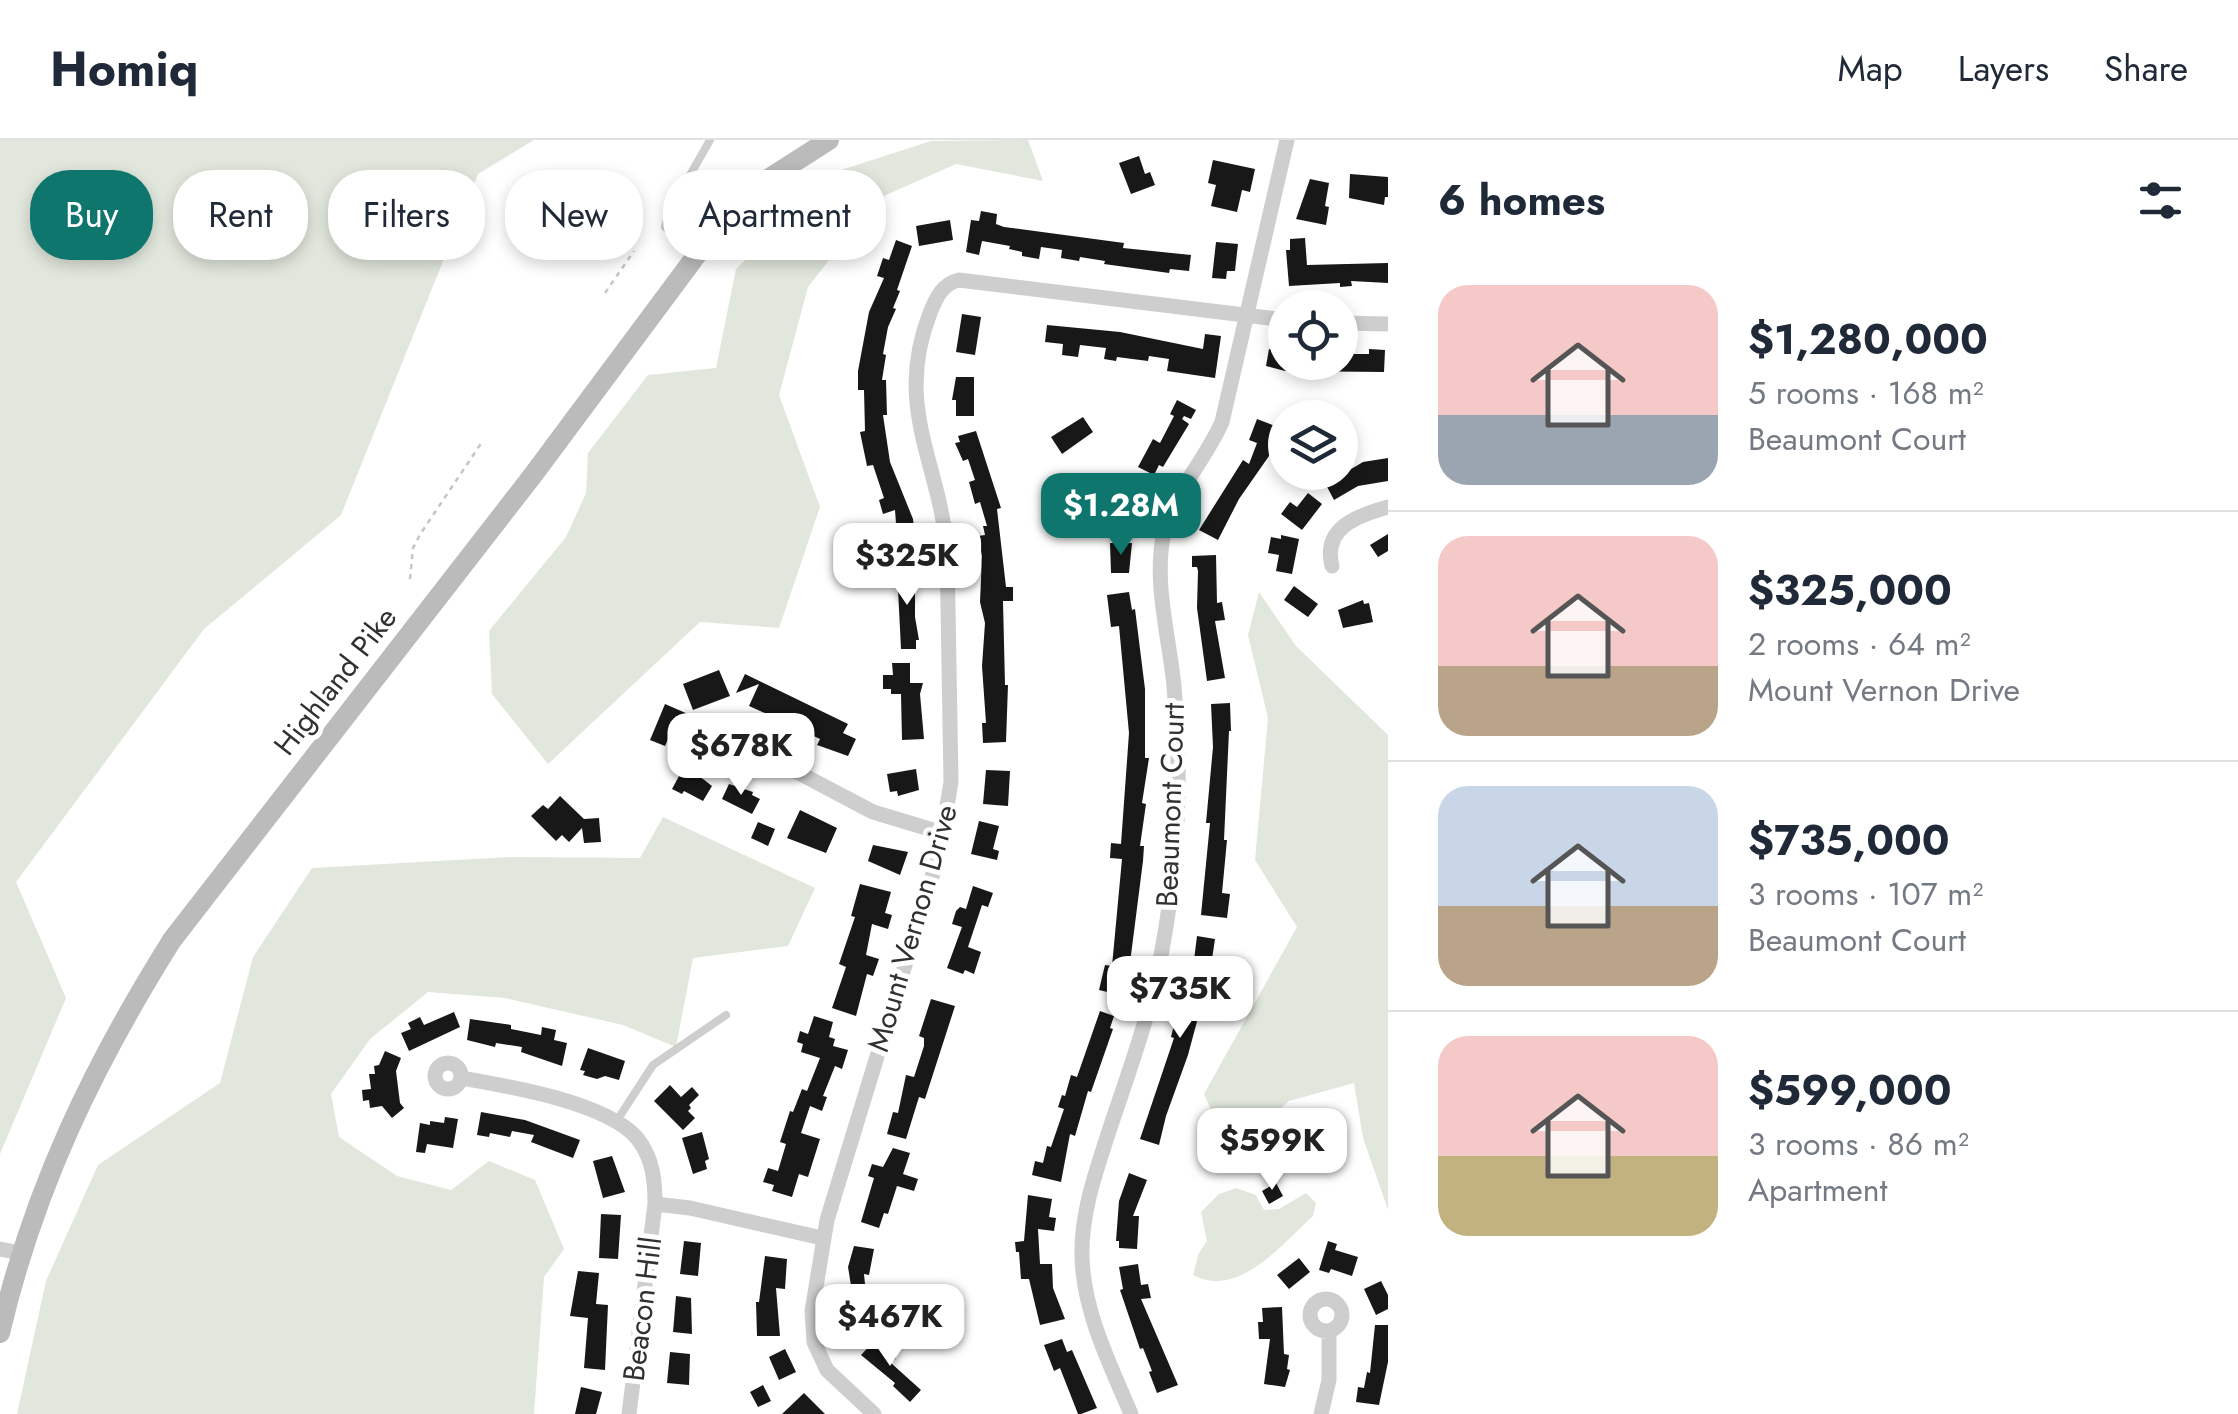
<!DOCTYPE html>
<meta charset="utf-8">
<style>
:root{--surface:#fff;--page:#f6f6f7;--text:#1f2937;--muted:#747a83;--line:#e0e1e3;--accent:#0f766e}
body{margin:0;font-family:Jost,sans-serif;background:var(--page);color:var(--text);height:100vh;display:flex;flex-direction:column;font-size:38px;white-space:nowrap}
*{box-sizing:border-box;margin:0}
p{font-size:32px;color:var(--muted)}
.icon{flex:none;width:55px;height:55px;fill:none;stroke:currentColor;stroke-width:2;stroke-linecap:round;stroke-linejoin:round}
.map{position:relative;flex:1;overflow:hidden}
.sheet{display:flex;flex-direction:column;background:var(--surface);width:850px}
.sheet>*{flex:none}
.banner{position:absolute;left:30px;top:30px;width:950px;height:90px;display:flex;gap:20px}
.buttons{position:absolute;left:1268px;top:150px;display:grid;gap:20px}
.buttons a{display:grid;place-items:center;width:90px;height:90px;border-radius:50%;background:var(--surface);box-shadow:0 5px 15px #0003;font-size:50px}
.price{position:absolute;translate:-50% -85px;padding:0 22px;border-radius:20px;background:#fff;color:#222;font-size:32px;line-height:65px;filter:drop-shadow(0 2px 5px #0008)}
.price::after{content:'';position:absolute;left:50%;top:60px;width:30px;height:22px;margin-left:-15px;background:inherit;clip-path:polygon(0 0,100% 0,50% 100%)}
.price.current{background:var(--accent);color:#fff}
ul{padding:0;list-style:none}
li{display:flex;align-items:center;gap:30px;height:250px;padding:0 50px}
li+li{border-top:2px solid var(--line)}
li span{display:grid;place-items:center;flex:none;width:280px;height:200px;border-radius:30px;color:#555}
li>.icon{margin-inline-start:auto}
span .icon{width:120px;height:120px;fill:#fffc;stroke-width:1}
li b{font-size:42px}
h2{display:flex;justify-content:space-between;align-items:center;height:120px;padding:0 50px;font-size:42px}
.pill{padding:0 35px;border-radius:40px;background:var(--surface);box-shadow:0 5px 15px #0003;font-size:35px;line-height:90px}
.pill.current{background:var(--accent);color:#fff}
header{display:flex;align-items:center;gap:60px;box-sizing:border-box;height:140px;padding:0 50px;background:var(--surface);border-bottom:2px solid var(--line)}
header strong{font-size:48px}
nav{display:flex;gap:55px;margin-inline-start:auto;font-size:35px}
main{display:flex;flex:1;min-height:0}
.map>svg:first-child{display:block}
.green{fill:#e1e7dc}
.building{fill:#181818}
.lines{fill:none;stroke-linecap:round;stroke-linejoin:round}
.path{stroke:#c5c5c5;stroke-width:2.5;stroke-dasharray:5 5;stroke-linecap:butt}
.lane{stroke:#cecece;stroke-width:8}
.street{stroke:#cecece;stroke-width:15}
.secondary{stroke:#bbb;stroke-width:20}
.labels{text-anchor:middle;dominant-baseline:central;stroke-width:10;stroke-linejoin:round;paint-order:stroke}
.street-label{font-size:30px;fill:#313131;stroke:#fff}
</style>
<header>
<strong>Homiq</strong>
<nav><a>Map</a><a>Layers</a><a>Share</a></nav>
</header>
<main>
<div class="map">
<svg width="1388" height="1274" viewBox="0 0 1388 1274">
<rect width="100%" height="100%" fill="#fff"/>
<path class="green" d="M0,0H534L478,34L341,375L204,489L16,742L66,858L0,1014Z
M1028,0L1043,41L956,24L877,59L808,147L779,255L820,367L779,488L700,482L548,624L492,554L489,491L566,397L586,353L588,313L648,235L716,228L736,129L838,31L931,1Z
M1259,452L1296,506L1388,595V1070L1363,998L1354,943L1289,961L1230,1012L1204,954L1297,787L1255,720L1268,578L1248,495Z
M663,677L815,748L788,806L693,818L676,907L623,885L505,858L428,852L370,899L331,954L339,997L397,1036L451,1050L489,1021L535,1040L564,1109L544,1137L534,1274H17L46,1141L98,1025L220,943L253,817L312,728L512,717L640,718Z
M1236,1048L1256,1055L1264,1070L1279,1069L1306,1053L1316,1063L1313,1076C1281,1105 1238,1159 1193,1135L1199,1113L1207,1101L1201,1072L1219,1054Z"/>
<path class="building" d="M1139,16L1145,34L1150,32L1155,45L1131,54L1119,23Z
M1213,20L1255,29L1250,52L1242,50L1237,72L1211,66L1216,45L1208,43Z
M1350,34L1388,37V57H1385L1384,65L1349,58Z
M1310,39L1329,43L1325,66L1329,67L1326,85L1296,79Z
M981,71L997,74L996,84L1004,87L1124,103L1123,108L1191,115L1189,131L1170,129L1169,133L1104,124L1105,121L1080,117L1079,121L1061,118L1062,110L1041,107L1039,119L1022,116V112L1009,109L1010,106L982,101L979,115L966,112L971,80L979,81Z
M950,80L953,100L919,106L916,86Z
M1305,98L1307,125L1388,123V143L1351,141L1352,146L1340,147V143L1289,146L1286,110H1290V99Z
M896,100L912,106L897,150L900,151L893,168L896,169L888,187L883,214L886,215L882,240H886L887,275H883L890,322L913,379L916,408L898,409L895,370L883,374L879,360L884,358L873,325L867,326L860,292L865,291L864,250H858V231L869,172L884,138L877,136L883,118L889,120Z
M1216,102L1238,104L1235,131H1227L1226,139L1212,138Z
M962,174L981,177L975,215L956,212Z
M1047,185L1120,192L1203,209L1205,194L1221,196L1215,238L1167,231L1169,219L1149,216L1148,221L1117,217L1116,221L1104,219L1106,208L1080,205L1078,217L1062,215L1063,204L1045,202Z
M1269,209L1285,211V222H1340V214H1369V209L1385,210L1384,232L1285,231L1266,226Z
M956,237H974V276H956V260H952Z
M1177,260L1196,270L1191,279L1184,276L1182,279L1189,284L1163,327L1159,325L1154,335L1138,327L1153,299L1160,303L1174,276L1170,274Z
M1083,277L1093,292L1062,314L1051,297Z
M1257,279L1280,288L1269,316L1239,359L1218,400L1199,390L1243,320L1249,324L1257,303L1249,300Z
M976,291L1001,368L997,369L1006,447H1013V461H1003L1005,545H1008L1006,602L983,603L982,583H986L982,526L985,483L980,462L982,416L978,396L985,395L983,386H987L980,362L975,364L969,342L975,340L968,319L963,321L955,303L960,302L958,296Z
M1388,318V341L1358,346L1334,360L1325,343L1336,337L1333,332H1346L1363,322Z
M1118,352L1139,358L1129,391L1108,384Z
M1308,353L1322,364L1302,390L1281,374L1290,362L1297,367Z
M1388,394V411L1378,417L1370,405Z
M1281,395L1299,399L1292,434L1276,431L1279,415L1268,413L1271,397L1281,399Z
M1110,403H1132L1129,433H1111Z
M1216,415L1217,463L1222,462L1225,480L1215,481L1225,538L1207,541L1197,468L1198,431L1197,427H1192V416Z
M897,429H915V477L919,500H916V509H901Z
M1294,446L1318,464L1308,477L1284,460Z
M1129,452L1132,470L1135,469L1145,549V618H1149L1142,663L1146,664L1140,706H1144L1143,721L1131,815L1120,855L1099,850L1105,825L1112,826L1122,719L1110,718L1111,703L1121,704L1129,593L1119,486L1111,487L1107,455Z
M1363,460L1364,464L1369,463L1373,482L1343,488L1338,470Z
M892,523H910V543H923L920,554L924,599L902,600L901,554H891V549H883V535H893Z
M719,530L730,556L693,570L683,544Z
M745,534L848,584L843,593L856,599L848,616L817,605L820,599L792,586L787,598L772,591L778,579L749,566L759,544L736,553Z
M1230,563L1231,591H1229L1224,700H1227L1222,753L1230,754L1227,778L1201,775L1210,683H1206L1213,607L1211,564Z
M665,564L688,574L681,590L673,587L665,606L650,600Z
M685,625L712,646L703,661L684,651L682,654L672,649Z
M916,629L919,650L898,656L897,651L890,652L887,634Z
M986,630L1010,631L1008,666L983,664Z
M729,644L753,652L752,655L760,659L752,674L722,659Z
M560,656L584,679L599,678L601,702L584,703L582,688L569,702L562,695L556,701L531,676L543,665L548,669Z
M800,670L837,688L826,713L787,698Z
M979,681L999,686L993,709L999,711L997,720L971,714Z
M758,682L775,689L768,706L751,698Z
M873,705L908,712L900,735L868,721Z
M860,744L891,752L885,773L892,775L888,789L872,784L866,815L879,819L873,836L867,834L856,876L832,868L846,827L839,824L855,777L851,776Z
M973,746L993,753L988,767L982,765L968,807L981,812L974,834L965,830L963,834L947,828L962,787L952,784L956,771L960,767L966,769Z
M1197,796L1215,799L1210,833L1188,915L1166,976L1159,1005L1140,999L1174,898L1171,897L1175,881L1179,882L1193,828Z
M931,859L955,866L925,959L919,957L906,999L887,994L893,972L898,973L906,935L914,937L924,906V898L919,896Z
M1100,871L1114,876L1110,888L1113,889L1091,952L1088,951L1075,996L1070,994L1061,1042L1032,1035L1035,1021L1043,1023L1047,1006L1051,1007L1064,969L1058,967L1062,955L1065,956L1071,935L1077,937Z
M454,872L460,887L409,911L401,893L411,889L408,883L420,877L424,885Z
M814,876L833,882L829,897L835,899L833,906L848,910L842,929L835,926L823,956L827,957L822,971L810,966L801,993L820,999L808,1037L799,1034L792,1057L772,1051L774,1045L763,1042L768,1028L778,1031L786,1004L780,1002L790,971L793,972L802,949L807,951L820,918L801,912L803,904L797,902L800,891L808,894Z
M470,879L511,885V889L541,895L542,887L556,890L554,900L567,903L562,926L521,912L522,907L496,903L495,907L467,900Z
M588,908L625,921L619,940L605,936L597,939L583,935L585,931L580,930Z
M385,911L401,918L396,931L400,963L404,968L392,978L382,966L370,968L369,960L363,961L362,950L371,949L369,934H375L374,926L379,925Z
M670,945L681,957L692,947L699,955L689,965L691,968L688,971L695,978L683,990L654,961Z
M1310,971L1326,1010L1305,1020L1287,986L1291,984L1289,980Z
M481,972L525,980L580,1000L573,1018L531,1002L534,995L512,991L510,997L490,993L489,997L477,995Z
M445,977L458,979L453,1008L427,1004L425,1013L416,1012L420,983L430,985V981L444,983Z
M702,992L709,1019L705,1021L707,1029L693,1034L682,998Z
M893,1008L910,1013L903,1034L918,1039L914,1051L897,1046L888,1074L884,1073L879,1088L861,1082L874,1038L868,1036L872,1024L883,1027Z
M612,1016L625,1052L603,1058L593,1021Z
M1129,1033L1147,1040L1133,1076H1139L1137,1109L1119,1108V1101H1116L1119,1061Z
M1276,1043L1283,1056L1269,1064L1262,1051Z
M1028,1055L1052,1059L1049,1077L1056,1078L1054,1091L1038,1089L1040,1124H1052L1053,1148L1065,1179L1040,1185L1029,1139H1021L1019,1112H1016L1015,1102L1024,1101Z
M601,1074L621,1075L618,1119L599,1118Z
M684,1101L701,1103L698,1136L680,1134Z
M1328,1101L1337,1104L1335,1110L1358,1117L1352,1136L1331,1129L1329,1133L1319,1130Z
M854,1106L874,1109L869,1135L864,1134L869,1186L850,1187L848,1158H853L848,1127Z
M765,1116L787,1119L785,1149L776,1148L780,1196H757L756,1162H759Z
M1299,1118L1310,1132L1289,1149L1277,1135Z
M1138,1124L1141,1145L1148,1144L1151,1158L1141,1159L1178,1245L1157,1253L1149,1232L1152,1231L1143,1208L1140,1209L1120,1150L1123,1149L1119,1127Z
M578,1131L599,1133L596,1164L608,1165L605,1230L584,1228L588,1178L570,1176Z
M1381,1141L1388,1155V1169L1376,1175L1364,1149Z
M676,1156L691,1158L692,1194L673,1192Z
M1282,1167L1284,1214L1289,1215L1287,1229L1290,1230L1285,1247L1264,1244L1270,1199H1259L1258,1182H1263L1262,1168Z
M1375,1185H1388V1222L1379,1265L1356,1262L1358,1247L1364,1248L1367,1232L1370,1233Z
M876,1199L896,1218L891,1223L921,1250L910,1262L893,1246L895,1243L861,1215Z
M1062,1199L1067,1212L1072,1210L1097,1268L1081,1274H1078L1060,1228L1054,1231L1044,1205Z
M785,1209L796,1232L779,1240L769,1217Z
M670,1212L690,1214L689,1245L667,1243Z
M763,1245L771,1261L758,1267L750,1252Z
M581,1247L602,1252L596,1274H575Z
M804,1253L825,1274H782Z"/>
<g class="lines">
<path class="path" d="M605,153L634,111
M410,439L413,408L421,393L482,302"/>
<path class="lane" d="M699,111L665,87L669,72L710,0
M616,982L653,925L726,875"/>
<path class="street" d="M1340,183L1388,184
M1332,426C1322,387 1358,376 1388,367
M713 599a16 16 0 1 1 32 0a16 16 0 1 1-32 0Z
M744,604L873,672L943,693
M435 936a13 13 0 1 1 26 0a13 13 0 1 1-26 0Z
M461,938C507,946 606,962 637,998C653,1018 655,1040 655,1064L629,1274
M655,1064L690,1068L822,1098
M0,1109L21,1113
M1310 1175a16 16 0 1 1 32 0a16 16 0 1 1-32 0Z
M874,1274L827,1230L814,1202L812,1171L827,1080L939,714L951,642L947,408C938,319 894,266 930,173C936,158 942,144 959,140L1285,180
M1131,1274C1110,1224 1083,1171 1082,1116C1081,1072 1096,1032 1109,991C1129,931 1151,872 1162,810C1178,724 1182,632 1174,546C1169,495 1152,438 1165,388C1174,353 1207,317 1222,282L1287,0
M1321,1274L1329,1240V1191"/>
<path class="secondary" d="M0,1193C34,1048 93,926 172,800L533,335L716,89L768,39L829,0"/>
</g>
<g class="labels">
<g class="street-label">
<text transform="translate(335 541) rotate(-52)">Highland Pike</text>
<text transform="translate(1170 665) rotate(-88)">Beaumont Court</text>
<text transform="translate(912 788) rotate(-74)">Mount Vernon Drive</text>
<text transform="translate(642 1169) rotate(-83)">Beacon Hill</text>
</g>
</g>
</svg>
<div class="buttons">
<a><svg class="icon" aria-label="locate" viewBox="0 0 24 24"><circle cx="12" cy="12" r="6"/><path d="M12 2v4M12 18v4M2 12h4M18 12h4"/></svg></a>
<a><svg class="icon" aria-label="layers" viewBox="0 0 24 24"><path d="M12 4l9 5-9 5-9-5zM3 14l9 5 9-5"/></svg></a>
</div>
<b class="price current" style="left:1121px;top:418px">$1.28M</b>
<b class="price" style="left:907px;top:468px">$325K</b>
<b class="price" style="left:741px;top:658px">$678K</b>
<b class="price" style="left:1180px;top:901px">$735K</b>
<b class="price" style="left:1272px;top:1053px">$599K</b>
<b class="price" style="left:890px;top:1229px">$467K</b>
<div class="banner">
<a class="pill current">Buy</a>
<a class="pill">Rent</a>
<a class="pill">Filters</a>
<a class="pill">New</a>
<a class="pill">Apartment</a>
</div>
</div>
<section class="sheet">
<h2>6 homes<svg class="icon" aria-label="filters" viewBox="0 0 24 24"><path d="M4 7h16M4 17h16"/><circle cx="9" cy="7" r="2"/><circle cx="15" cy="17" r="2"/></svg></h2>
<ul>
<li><span style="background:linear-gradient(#f6c9c9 65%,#9aa5b1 0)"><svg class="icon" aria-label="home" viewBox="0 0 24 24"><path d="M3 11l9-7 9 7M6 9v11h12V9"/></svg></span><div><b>$1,280,000</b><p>5 rooms · 168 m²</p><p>Beaumont Court</p></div></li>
<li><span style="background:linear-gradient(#f6c9c9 65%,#b9a48a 0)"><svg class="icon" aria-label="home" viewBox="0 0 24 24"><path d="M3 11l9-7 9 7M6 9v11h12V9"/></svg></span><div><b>$325,000</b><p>2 rooms · 64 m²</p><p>Mount Vernon Drive</p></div></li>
<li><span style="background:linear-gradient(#c9d6e8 60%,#b9a48a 0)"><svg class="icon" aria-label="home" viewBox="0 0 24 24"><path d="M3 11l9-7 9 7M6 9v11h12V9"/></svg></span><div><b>$735,000</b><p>3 rooms · 107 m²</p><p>Beaumont Court</p></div></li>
<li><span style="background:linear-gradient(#f6c9c9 60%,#c2b280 0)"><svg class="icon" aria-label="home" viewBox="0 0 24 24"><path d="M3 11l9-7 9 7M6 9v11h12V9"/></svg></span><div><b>$599,000</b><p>3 rooms · 86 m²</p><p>Apartment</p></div></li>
</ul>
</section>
</main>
